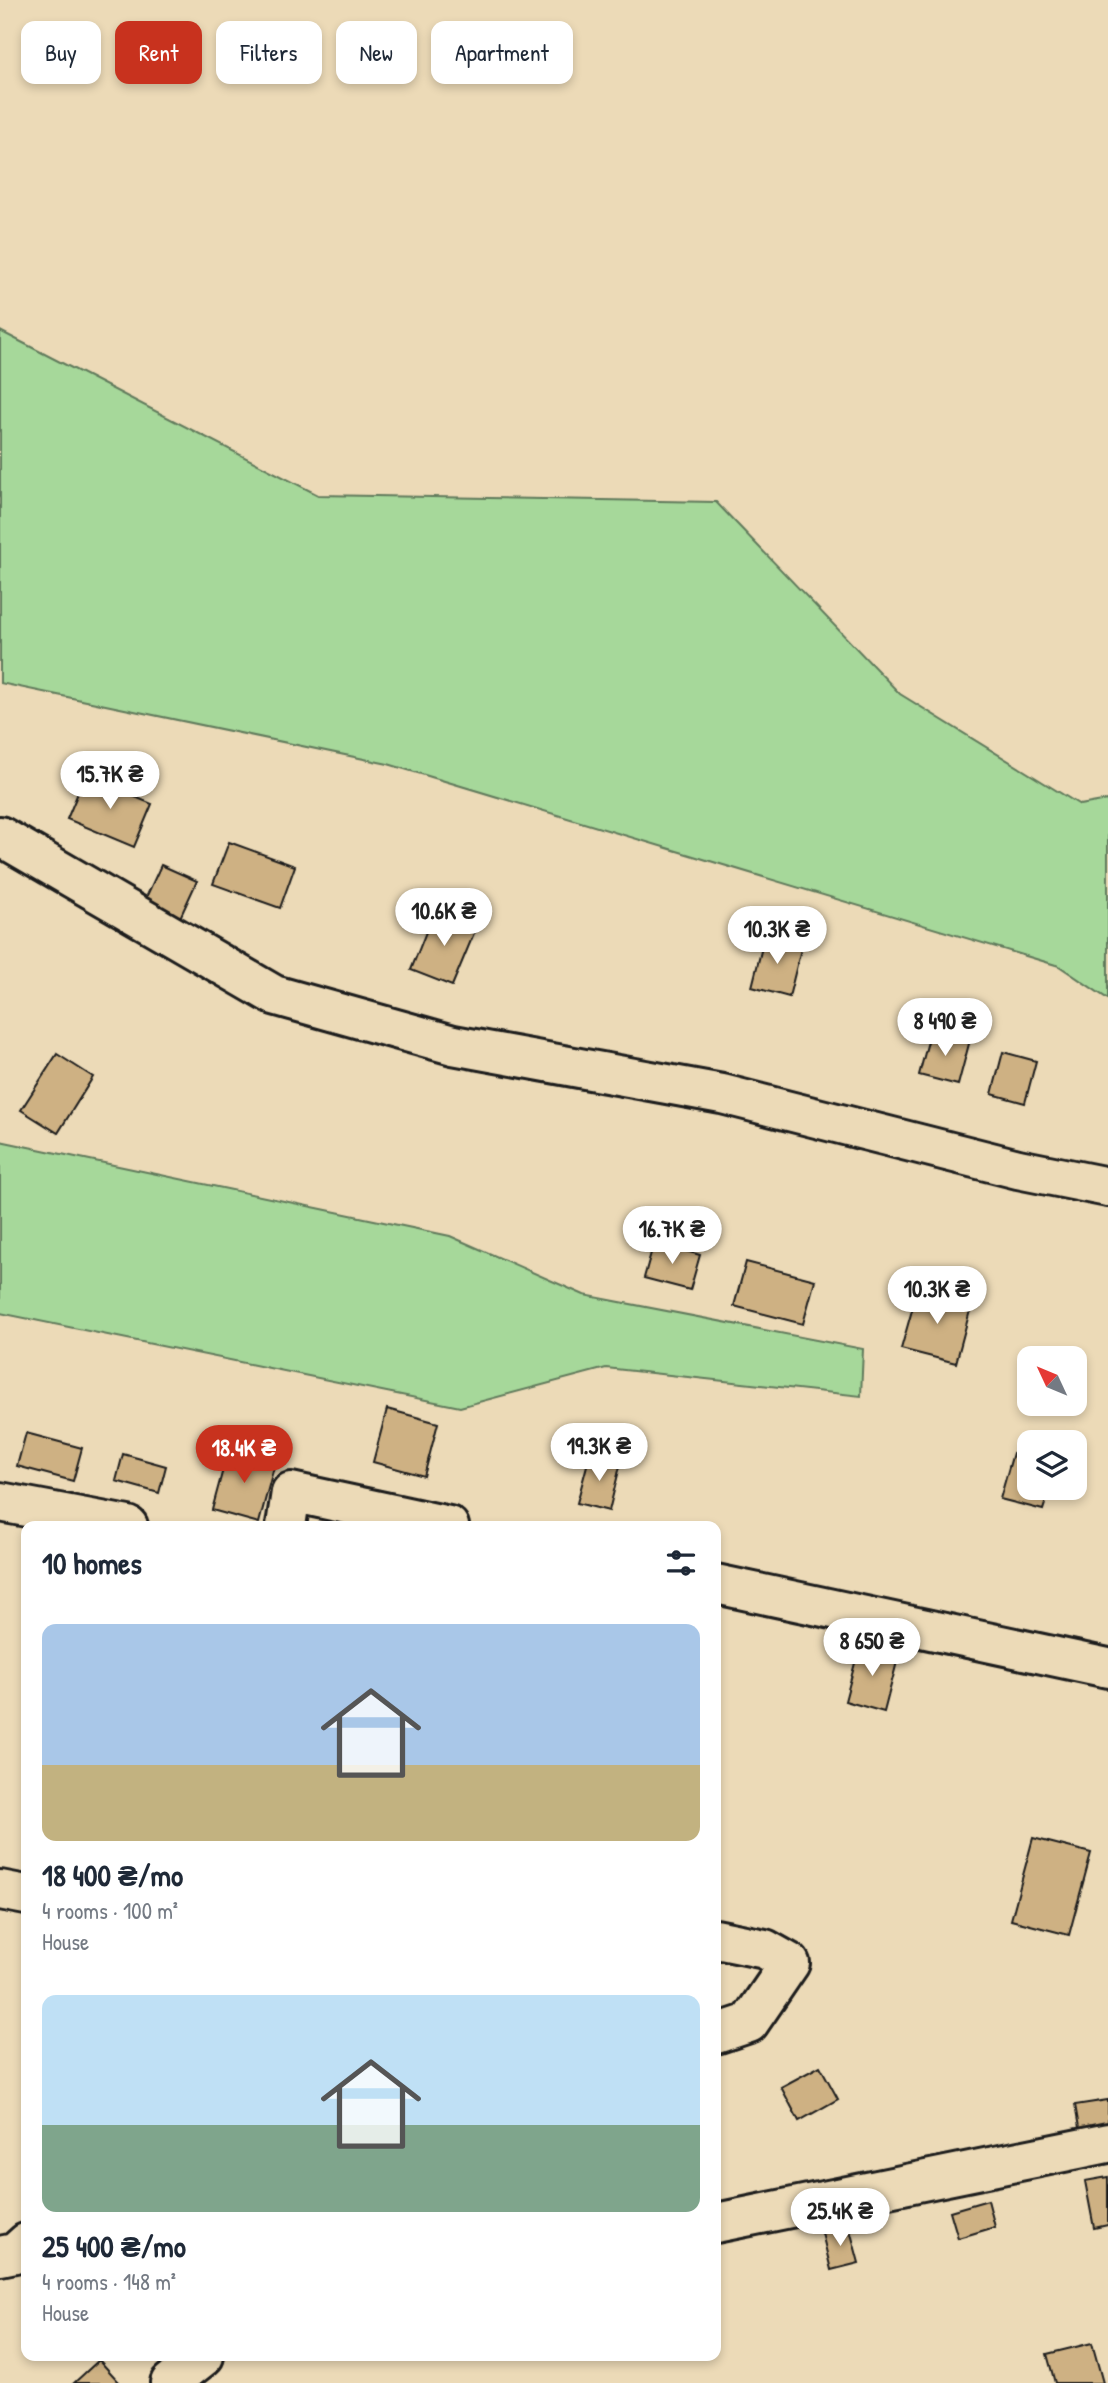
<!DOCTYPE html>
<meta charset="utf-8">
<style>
:root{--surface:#fff;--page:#f2f2f3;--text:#1f2937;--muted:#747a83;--accent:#c8321e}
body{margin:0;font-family:"Patrick Hand",sans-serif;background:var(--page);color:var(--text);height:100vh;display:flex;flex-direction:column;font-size:26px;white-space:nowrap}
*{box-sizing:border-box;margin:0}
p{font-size:23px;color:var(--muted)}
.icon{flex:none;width:38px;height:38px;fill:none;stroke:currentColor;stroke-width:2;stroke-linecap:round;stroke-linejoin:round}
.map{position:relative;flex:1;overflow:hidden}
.sheet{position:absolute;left:21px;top:1521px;width:700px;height:840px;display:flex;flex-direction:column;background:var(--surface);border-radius:14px;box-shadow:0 4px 10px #0003}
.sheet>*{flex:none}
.banner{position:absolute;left:21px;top:21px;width:700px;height:63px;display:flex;gap:14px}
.needle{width:46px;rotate:314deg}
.controls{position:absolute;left:1017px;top:1346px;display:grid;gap:14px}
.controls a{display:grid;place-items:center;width:70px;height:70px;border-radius:14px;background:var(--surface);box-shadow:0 4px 10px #0003;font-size:35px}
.price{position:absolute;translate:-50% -60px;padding:0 16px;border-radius:24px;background:#fff;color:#222;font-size:23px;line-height:46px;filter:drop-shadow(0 2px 4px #0008)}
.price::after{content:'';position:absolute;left:50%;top:42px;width:21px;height:16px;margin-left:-10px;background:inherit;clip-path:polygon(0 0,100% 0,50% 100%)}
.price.on{background:var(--accent);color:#fff}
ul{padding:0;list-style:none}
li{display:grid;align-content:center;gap:14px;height:371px;padding:0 21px}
li span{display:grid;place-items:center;height:217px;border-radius:14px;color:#555}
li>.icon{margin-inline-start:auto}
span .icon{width:126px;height:126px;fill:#fffc;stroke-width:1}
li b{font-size:30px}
h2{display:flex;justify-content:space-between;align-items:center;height:84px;padding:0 21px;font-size:30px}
.chip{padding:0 24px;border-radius:14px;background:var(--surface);box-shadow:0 4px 10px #0003;font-size:24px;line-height:63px}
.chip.on{background:var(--accent);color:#fff}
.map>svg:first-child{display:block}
.green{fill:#a6d89a;stroke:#617a5b;stroke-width:2}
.building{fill:#ceb183;stroke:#1c1c1c;stroke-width:2}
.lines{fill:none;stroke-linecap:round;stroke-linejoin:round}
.minor-casing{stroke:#1c1c1c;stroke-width:44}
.minor{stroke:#ecdab7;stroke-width:38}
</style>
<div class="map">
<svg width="1108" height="2383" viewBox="0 0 1108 2383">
<rect width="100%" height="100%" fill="#ecdab7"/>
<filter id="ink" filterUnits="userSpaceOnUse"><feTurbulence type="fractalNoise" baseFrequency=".0143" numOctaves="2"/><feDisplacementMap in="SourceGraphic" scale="14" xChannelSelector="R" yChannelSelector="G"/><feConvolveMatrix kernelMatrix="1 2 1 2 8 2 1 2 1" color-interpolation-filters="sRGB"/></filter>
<g filter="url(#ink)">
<path class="green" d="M0,331L318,495L716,502L900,694L1080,805L1108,800V999L1059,966L388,764L0,683Z
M0,1141L450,1236L584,1295L863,1349L861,1396L606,1368L460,1407L0,1313Z"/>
<path class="building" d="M85,776L152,804L134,847L67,819Z
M229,842L295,866L280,908L213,884Z
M161,865L197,881L179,920L143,904Z
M435,909L477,926L452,986L411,970Z
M765,935L802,945L789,997L752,987Z
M931,1030L970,1040L958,1085L919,1075Z
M1003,1052L1036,1061L1025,1103L992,1094Z
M57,1054L93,1077L58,1133L21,1110Z
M654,1242L700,1255L690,1290L644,1278Z
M746,1262L815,1280L803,1324L734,1306Z
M918,1289L972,1303L956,1363L901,1349Z
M387,1409L438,1423L424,1476L373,1462Z
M26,1433L82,1448L73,1481L17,1466Z
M229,1447L276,1459L259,1523L212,1510Z
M1013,1453L1029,1457V1488H1050L1043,1510L1000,1499Z
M123,1454L166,1466L159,1493L116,1481Z
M590,1454L621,1462L609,1511L577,1503Z
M860,1644L899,1654L884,1712L845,1701Z
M1033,1838L1091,1853L1069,1935L1011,1920Z
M820,2066L838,2099L799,2121L781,2087Z
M1108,2100V2129L1080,2133L1075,2105Z
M1108,2177V2225L1094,2228L1085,2181Z
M988,2200L995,2227L958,2238L950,2211Z
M849,2226L859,2263L831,2270L822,2233Z
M1092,2343L1103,2383H1055L1047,2354Z
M159,2356H184L171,2368Z
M99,2360L120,2383H74Z"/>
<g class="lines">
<defs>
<path id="minor" d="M0,836L274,995L453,1045L722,1094L1018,1169L1108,1187
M0,1502L128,1526
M286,1526L291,1492L449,1526
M716,1584L1108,1668
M0,1890L26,1895
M716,1939L765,1949L790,1963L749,2023L716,2034
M716,2223L1108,2143
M0,2256L15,2253L26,2243
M170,2383L204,2356"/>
</defs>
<use href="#minor" class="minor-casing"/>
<use href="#minor" class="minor"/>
</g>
</g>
</svg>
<div class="controls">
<a><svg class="needle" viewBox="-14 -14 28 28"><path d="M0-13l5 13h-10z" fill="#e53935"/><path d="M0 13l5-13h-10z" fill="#747a83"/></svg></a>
<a><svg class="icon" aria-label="layers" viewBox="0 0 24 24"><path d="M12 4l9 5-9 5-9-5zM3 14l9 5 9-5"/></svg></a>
</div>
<b class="price" style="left:110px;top:811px">15.7K ₴</b>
<b class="price" style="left:444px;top:948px">10.6K ₴</b>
<b class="price" style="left:777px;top:966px">10.3K ₴</b>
<b class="price" style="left:945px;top:1058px">8 490 ₴</b>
<b class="price" style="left:672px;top:1266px">16.7K ₴</b>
<b class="price" style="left:937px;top:1326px">10.3K ₴</b>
<b class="price" style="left:599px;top:1483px">19.3K ₴</b>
<b class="price on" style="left:244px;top:1485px">18.4K ₴</b>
<b class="price" style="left:872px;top:1678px">8 650 ₴</b>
<b class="price" style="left:840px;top:2248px">25.4K ₴</b>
<div class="banner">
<a class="chip">Buy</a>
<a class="chip on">Rent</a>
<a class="chip">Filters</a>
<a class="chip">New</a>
<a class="chip">Apartment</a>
</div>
<section class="sheet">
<h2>10 homes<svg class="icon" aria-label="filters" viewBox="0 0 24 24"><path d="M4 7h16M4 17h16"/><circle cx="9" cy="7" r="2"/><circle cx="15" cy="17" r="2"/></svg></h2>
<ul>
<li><span style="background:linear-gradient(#a9c7e8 65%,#c2b280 0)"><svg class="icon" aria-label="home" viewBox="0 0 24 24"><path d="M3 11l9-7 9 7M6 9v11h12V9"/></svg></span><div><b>18 400 ₴/mo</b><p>4 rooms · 100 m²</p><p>House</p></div></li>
<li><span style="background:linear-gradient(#bfe0f5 60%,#7fa58c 0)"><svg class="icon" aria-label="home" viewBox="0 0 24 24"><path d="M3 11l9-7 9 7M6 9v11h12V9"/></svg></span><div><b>25 400 ₴/mo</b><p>4 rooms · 148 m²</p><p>House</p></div></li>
</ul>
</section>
</div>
